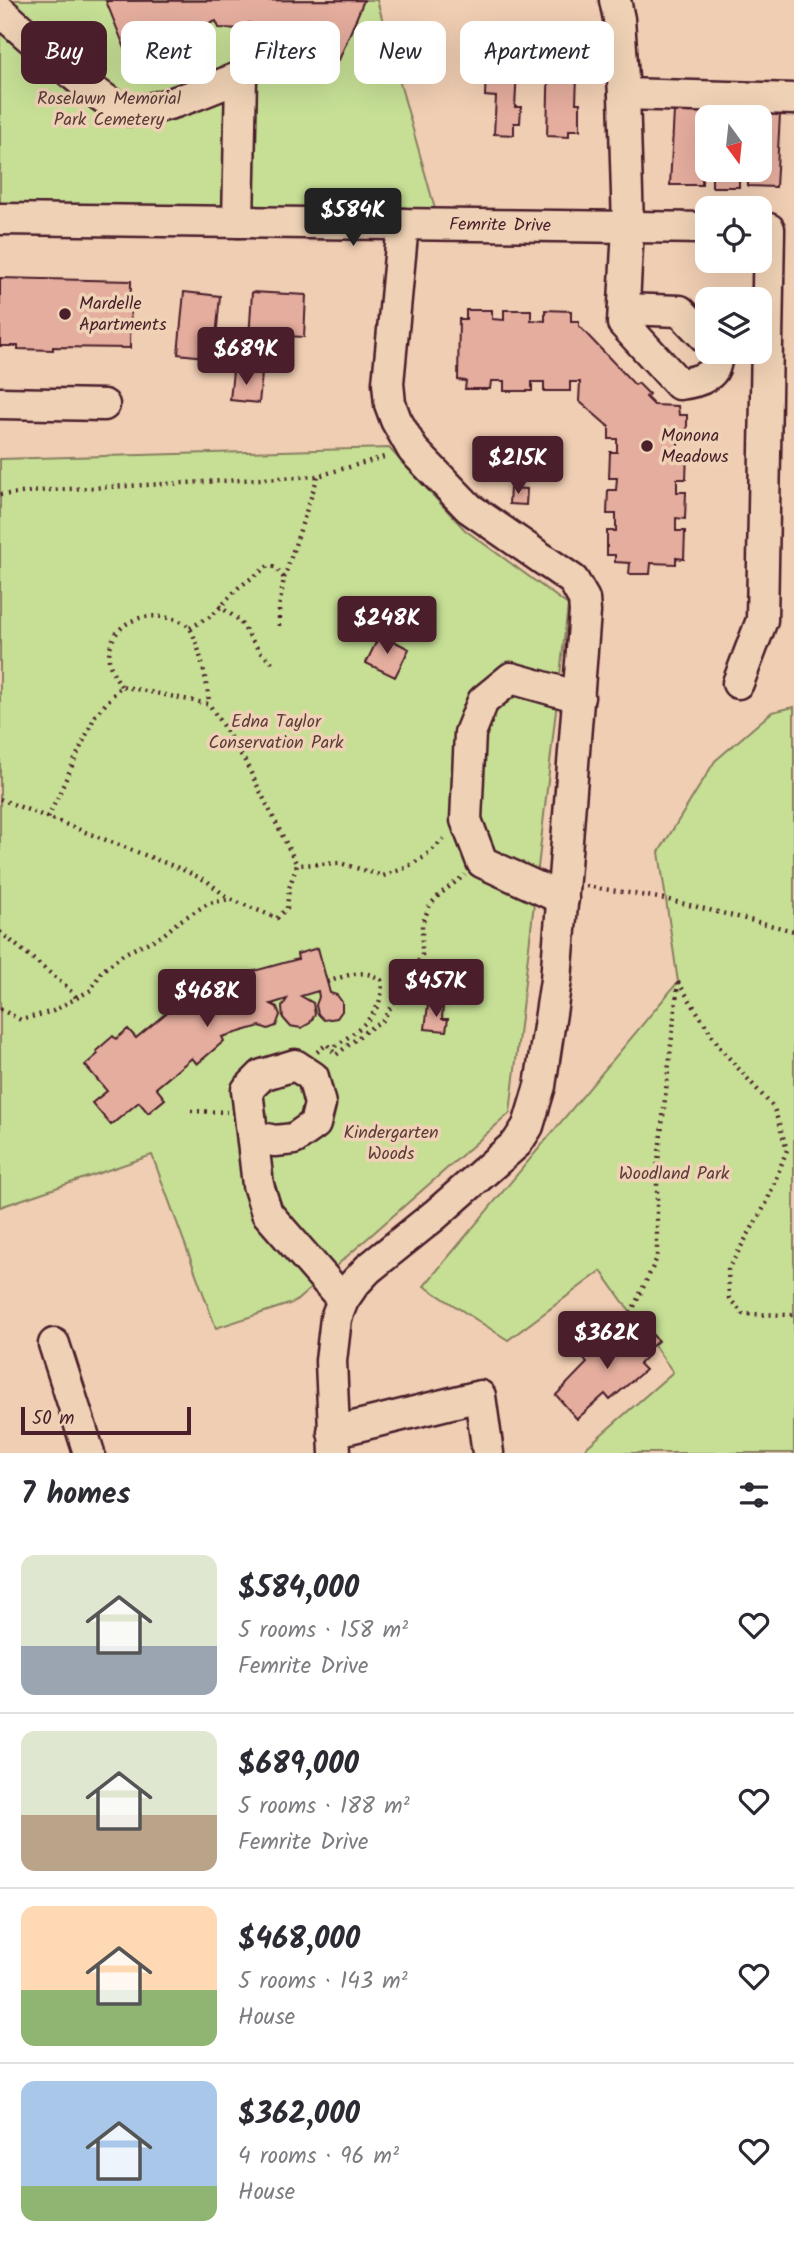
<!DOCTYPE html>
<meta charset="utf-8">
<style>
:root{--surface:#fff;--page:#f7f7f7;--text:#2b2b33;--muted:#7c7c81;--line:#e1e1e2;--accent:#4a1f2b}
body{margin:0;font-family:Kalam,sans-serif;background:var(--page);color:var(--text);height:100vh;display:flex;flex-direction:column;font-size:26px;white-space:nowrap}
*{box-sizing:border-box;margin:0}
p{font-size:23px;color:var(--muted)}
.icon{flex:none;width:38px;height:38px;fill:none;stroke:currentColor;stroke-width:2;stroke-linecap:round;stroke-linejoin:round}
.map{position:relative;height:1453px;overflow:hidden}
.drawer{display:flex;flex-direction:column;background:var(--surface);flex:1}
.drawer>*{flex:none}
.hud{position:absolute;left:21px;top:21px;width:752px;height:63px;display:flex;gap:14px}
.needle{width:46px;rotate:165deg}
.fabs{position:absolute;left:695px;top:105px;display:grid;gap:14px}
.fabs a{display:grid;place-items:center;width:77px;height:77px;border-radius:14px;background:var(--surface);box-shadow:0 7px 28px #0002;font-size:35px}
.scale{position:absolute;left:21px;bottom:18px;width:170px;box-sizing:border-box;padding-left:7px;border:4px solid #4a1f2b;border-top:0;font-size:19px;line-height:24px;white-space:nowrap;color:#4a1f2b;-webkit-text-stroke:5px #efd2b5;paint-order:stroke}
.price{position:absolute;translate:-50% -60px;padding:0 16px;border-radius:7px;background:var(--accent);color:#fff;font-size:23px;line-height:46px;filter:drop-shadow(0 2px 4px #0008)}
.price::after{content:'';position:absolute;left:50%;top:42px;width:21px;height:16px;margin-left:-10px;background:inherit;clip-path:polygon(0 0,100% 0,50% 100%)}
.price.current{background:#222;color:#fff}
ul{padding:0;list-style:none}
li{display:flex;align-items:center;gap:21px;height:175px;padding:0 21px}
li+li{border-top:2px solid var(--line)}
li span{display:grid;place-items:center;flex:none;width:196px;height:140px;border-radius:14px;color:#555}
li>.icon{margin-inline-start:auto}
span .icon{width:84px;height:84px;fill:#fffc;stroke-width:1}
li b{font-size:30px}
h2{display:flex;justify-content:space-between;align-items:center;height:84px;padding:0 21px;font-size:30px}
.chip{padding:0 24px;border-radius:14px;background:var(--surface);box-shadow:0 7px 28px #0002;font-size:24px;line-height:63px}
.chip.current{background:var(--accent);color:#fff}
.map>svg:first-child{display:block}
.green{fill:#c6df95;stroke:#887f60;stroke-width:2}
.building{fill:#e4ad9e;stroke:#4a1f2b;stroke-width:2}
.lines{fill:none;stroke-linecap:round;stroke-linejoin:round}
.minor-casing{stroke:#4a1f2b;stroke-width:35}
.path{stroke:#4a1f2b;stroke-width:4.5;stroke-dasharray:2 5;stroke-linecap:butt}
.minor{stroke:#efd2b5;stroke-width:30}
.poi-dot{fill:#4a1f2b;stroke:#efd2b5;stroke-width:2.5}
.labels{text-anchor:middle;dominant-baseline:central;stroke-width:7;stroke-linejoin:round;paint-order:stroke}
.park-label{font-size:18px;fill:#5d3c3b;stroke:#efd2b5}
.street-label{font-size:18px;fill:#4a1f2b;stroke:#efd2b5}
.poi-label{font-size:18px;fill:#4a1f2b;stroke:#efd2b5;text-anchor:start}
</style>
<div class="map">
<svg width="794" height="1453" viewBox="0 0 794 1453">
<rect width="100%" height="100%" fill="#f0ceb3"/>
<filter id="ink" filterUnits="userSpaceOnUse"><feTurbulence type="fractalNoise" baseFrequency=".0143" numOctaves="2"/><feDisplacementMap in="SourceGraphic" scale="14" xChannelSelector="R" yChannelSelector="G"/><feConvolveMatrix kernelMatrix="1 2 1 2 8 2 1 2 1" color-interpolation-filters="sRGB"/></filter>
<g filter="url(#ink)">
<path class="green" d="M0,0H377L435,209L0,219Z
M389,448L465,530L568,605L510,1113L295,1302L216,1328L152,1155L0,1207V459Z
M794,707V1453H580L673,1372L601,1271L508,1340L424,1286L678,982L659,852L715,761L772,712Z"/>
<path class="building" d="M364,0L339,60L249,23L246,29L219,28L216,21L128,56L106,1Z
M549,50H578L576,103H580V130H569V137L547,136Z
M486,68L517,70L515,107H521L520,123H514V135L494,134L496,97L485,96Z
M674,111H703L702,185H670Z
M712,112L742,113V117H712Z
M750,112L780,114L776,187L748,186V170H760V117H750Z
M712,170H739V187H712Z
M0,278L131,281L130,348L53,347V350L18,349V346H0Z
M184,292L220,296L214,358L178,354Z
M252,292L306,295L304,337L284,336L283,350H272V356L248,354Z
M466,310H492V319L504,320V310H531V320L545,321V310L571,311V321H579V326L635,385L638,383L649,394L646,397L654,405L678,406L679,415H687V439H678V453H687L686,479H677V492H686L685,519L676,518V531H685L684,559L676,558V564L651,563L650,574H629L630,563L615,562V555H607V531H616V514H607L608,490H616L617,478H609L610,452H617V439H609V427L579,401L580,382H570V391H544V382H532V391H504V381H491L490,389H465L466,381L458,380L459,319H466Z
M233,371L262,374L259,403L230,400Z
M510,488L527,489L526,505L509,504Z
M380,634L409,649L395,677L366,663Z
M318,948L330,993L337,995L342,1002V1011L337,1018L324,1020L318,1014L316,1005L319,997L318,991L301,996L313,1003L315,1014L310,1023L301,1028L290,1026L283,1018L282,1007L287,999L271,1004L277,1007L280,1015L276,1026L268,1029L260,1026L222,1037L224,1041L197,1064L192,1058L156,1088L165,1099L148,1113L139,1102L111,1125L92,1103L107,1091L85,1065L98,1054L96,1051L113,1036L116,1039L128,1029L136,1038L199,986L298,959L297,954Z
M428,1005L443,1006L442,1019H448L446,1031L425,1029Z
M644,1325L658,1341L644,1353L647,1356L639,1364L645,1370L610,1400L605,1394L577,1419L556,1395L587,1363L583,1358L605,1338L609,1343L624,1330L630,1338Z"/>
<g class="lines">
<defs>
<g id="minor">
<path d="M615,0L619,19L624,94L628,227L623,323L679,384C698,382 721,376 715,352"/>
<path d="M0,11C21,29 107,109 128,110C160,113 210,88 241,77L238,222"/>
<path d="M624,94L794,99"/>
<path id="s1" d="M0,219L707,228"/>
<path d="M624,309L680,311L707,339"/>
<path d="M0,403L104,405"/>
<path d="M738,683L762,620L769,229"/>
<path d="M563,899L482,862L466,820L470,733L483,701L511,678L579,697"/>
<path d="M253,1136L275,1141L294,1139L315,1124L320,1104L313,1077L295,1065L262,1075L247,1090L258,1185L267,1213L343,1300"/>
<path d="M54,1344L89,1453"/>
<path d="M333,1432L480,1396L488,1453"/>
<path d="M335,1453L331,1361L336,1318L343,1300L354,1284L368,1269L435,1215L517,1143L528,1126L540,1086L556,980L585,612L584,599L573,580L469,508L413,450L396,420L390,404L388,383L403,224"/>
</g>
</defs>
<use href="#minor" class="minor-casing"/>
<path class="path" d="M0,495L50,490L318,476L384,457L386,454
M284,578L318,476
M219,606L239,620L259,651L275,665
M190,628L213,615L238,588L268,566L275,567L284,578L279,608V631
M121,686C116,677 108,667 109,656C110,627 136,613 162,617C171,618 181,620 188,626C197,634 209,690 209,704
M0,799L181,869L207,881L229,899
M48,818L95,716L121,686L209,704L245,761L297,865
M586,886L665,899L794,931
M0,932L65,985L77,998
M327,982C346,976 363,967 381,980C387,1013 354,1033 331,1049
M678,982L721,1049L774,1108L787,1150L766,1204L728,1269L729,1298L743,1314L794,1315
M0,1009L21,1020L53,1011L91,990L101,972L123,954L162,936L178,922L209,903L230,899L277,918L287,908L289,888L297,865L340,863L383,876L405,868L424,857L445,838
M317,1052L327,1044L336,1055L366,1031L383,1020L422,955V924L430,905L440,894L465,875
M191,1111L227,1112
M631,1313L657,1258V1170L678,983"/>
<use href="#minor" class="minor"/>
</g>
</g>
<g class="poi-dot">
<circle cx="65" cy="314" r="7"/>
<circle cx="647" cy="446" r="7"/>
</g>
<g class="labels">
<g class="park-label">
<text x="109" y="99">Roselawn Memorial<tspan x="109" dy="21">Park Cemetery</tspan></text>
<text x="276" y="722">Edna Taylor<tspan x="276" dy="21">Conservation Park</tspan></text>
<text x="391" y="1133">Kindergarten<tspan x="391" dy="21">Woods</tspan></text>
<text x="674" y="1174">Woodland Park</text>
</g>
<g class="street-label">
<text stroke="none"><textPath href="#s1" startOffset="500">Femrite Drive</textPath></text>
</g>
<g class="poi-label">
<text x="79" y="304">Mardelle<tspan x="79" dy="21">Apartments</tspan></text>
<text x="661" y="436">Monona<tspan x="661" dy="21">Meadows</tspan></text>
</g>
</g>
</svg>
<div class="fabs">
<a><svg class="needle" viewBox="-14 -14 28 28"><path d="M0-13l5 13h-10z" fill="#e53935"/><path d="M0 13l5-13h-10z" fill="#7c7c81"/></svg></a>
<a><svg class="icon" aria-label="locate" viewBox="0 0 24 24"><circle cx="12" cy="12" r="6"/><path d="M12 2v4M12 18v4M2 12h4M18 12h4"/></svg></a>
<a><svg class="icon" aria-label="layers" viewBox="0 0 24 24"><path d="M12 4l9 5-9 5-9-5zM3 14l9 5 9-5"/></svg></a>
</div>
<div class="scale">50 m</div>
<b class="price current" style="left:353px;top:248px">$584K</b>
<b class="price" style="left:246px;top:387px">$689K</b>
<b class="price" style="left:518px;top:496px">$215K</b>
<b class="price" style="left:387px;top:656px">$248K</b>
<b class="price" style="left:436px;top:1019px">$457K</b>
<b class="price" style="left:207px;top:1029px">$468K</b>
<b class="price" style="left:607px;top:1371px">$362K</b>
<div class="hud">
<a class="chip current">Buy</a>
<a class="chip">Rent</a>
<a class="chip">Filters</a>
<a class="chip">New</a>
<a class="chip">Apartment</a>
</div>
</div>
<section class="drawer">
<h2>7 homes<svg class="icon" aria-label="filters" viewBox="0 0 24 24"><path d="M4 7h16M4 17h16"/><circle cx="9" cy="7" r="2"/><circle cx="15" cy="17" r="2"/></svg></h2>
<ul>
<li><span style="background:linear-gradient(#dfe7d0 65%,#9aa5b1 0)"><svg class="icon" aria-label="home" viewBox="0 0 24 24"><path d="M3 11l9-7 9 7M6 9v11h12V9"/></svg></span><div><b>$584,000</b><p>5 rooms · 158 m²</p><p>Femrite Drive</p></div><svg class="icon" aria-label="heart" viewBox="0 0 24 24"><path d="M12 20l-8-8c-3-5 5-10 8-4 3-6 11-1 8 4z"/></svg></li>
<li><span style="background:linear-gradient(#dfe7d0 60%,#b9a48a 0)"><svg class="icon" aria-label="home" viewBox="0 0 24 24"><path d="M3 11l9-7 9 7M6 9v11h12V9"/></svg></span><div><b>$689,000</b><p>5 rooms · 188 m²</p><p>Femrite Drive</p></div><svg class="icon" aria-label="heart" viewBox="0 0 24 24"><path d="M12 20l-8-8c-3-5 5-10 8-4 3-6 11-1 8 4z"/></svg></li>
<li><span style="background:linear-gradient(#ffd9b3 60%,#8fb573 0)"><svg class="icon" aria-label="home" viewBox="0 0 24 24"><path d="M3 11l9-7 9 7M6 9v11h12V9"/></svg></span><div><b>$468,000</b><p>5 rooms · 143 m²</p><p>House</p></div><svg class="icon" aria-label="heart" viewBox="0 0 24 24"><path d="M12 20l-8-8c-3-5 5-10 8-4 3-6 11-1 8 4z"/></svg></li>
<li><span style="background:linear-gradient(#a9c7e8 75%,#8fb573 0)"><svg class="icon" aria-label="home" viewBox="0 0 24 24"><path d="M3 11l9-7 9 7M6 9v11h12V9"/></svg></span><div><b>$362,000</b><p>4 rooms · 96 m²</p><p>House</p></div><svg class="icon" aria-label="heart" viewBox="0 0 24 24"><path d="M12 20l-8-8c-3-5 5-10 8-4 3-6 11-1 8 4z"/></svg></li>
</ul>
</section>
